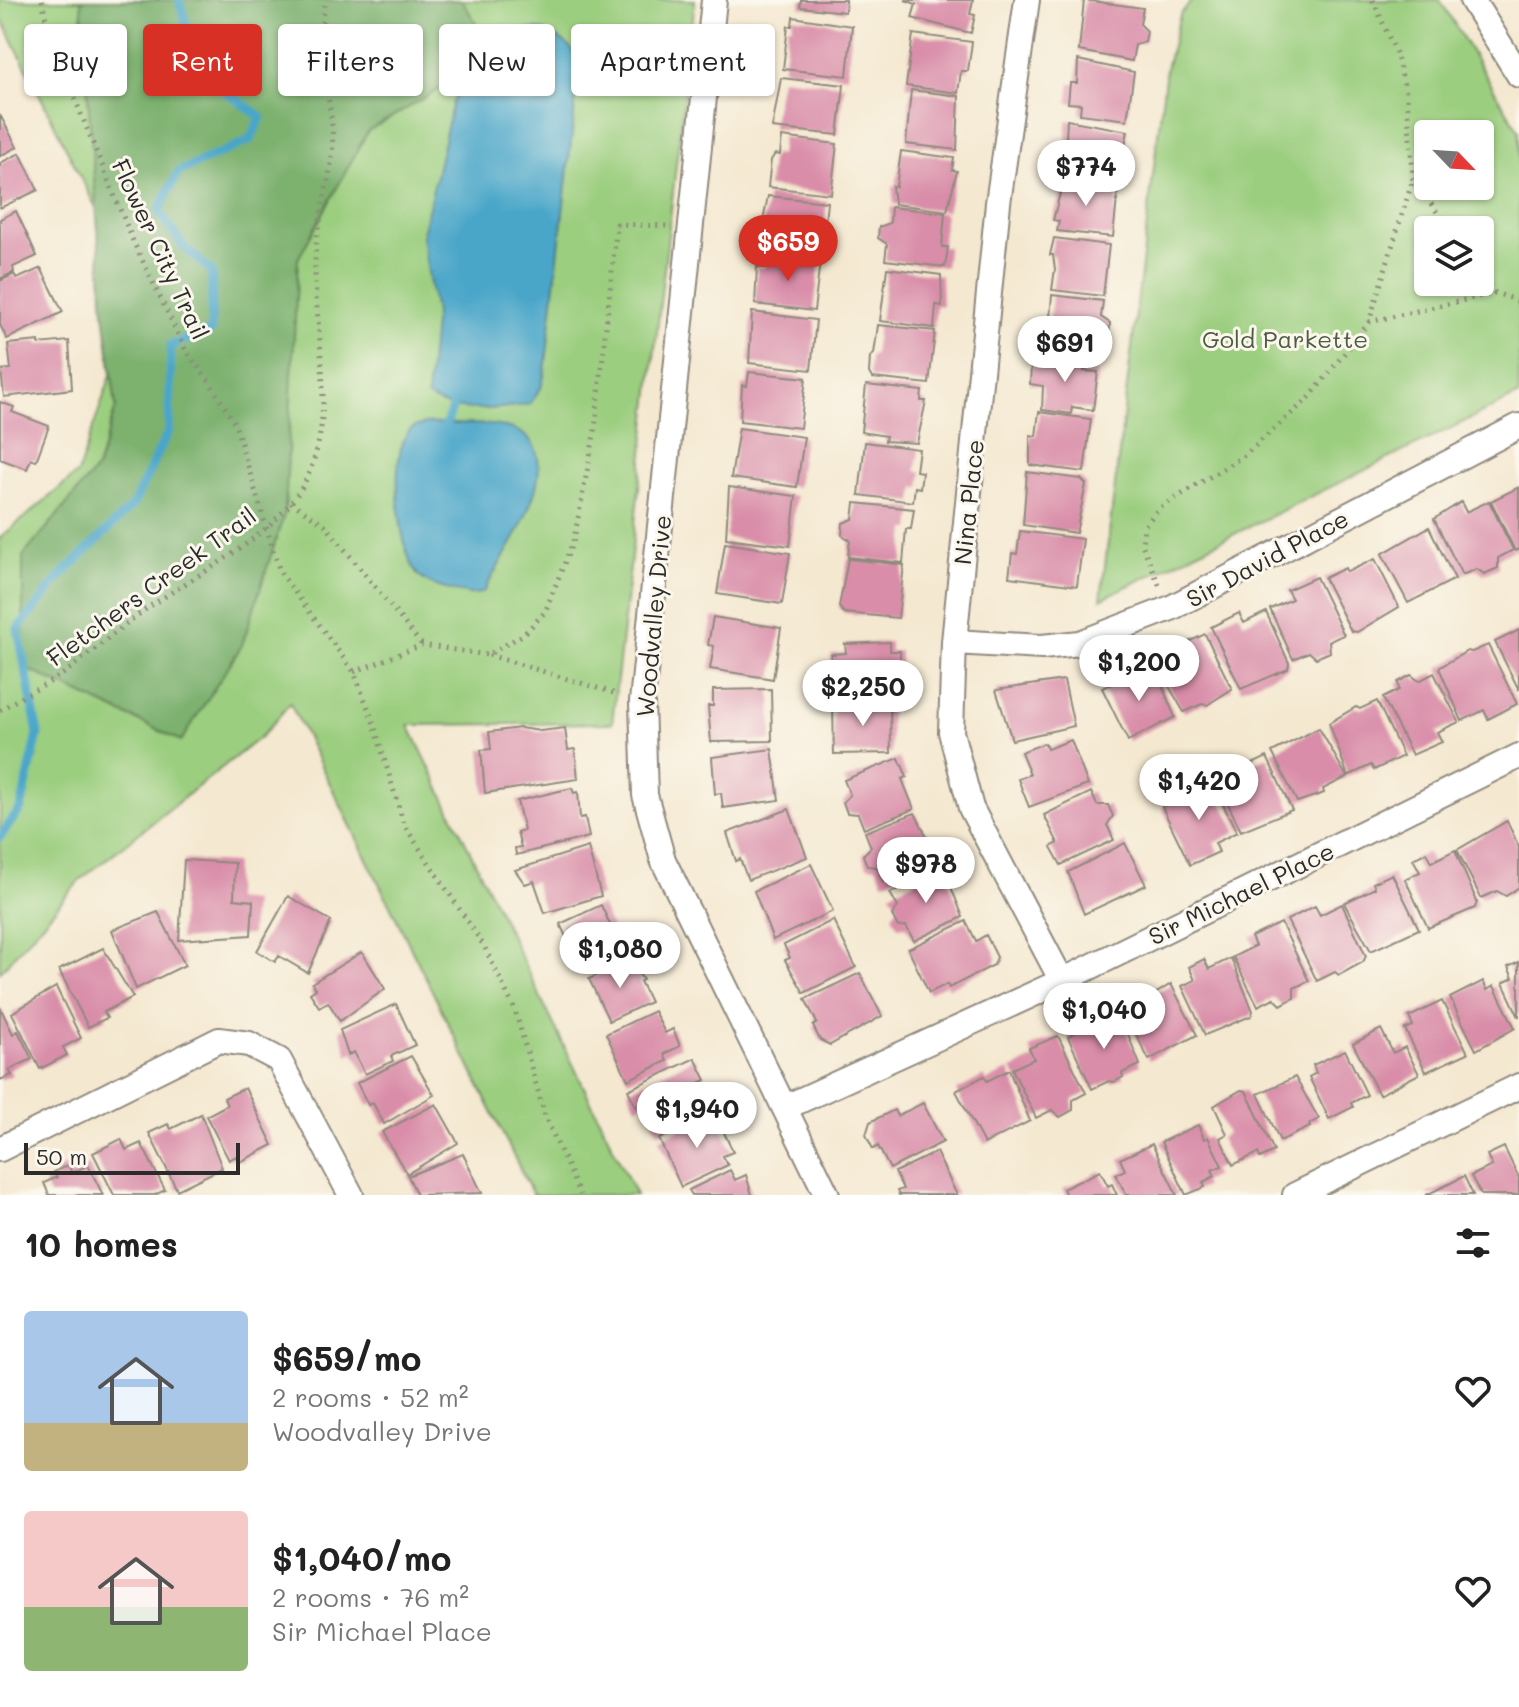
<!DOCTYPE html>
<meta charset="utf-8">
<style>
:root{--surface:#fff;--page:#f6f6f6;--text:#222;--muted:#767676;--accent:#d93025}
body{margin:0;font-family:Mali,sans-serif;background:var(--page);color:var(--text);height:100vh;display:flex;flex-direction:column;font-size:30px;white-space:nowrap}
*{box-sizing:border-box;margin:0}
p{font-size:26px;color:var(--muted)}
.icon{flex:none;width:44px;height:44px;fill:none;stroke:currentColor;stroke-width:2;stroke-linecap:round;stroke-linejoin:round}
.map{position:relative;height:1195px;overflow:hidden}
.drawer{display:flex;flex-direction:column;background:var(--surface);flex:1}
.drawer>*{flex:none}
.guide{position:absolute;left:24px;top:24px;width:800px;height:72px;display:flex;gap:16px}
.needle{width:52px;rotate:115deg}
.buttons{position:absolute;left:1414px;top:120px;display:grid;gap:16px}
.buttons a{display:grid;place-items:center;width:80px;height:80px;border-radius:8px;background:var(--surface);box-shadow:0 2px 6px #0004;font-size:40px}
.scale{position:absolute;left:24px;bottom:20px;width:216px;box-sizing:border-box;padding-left:8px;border:4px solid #2b2b2b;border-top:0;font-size:22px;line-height:28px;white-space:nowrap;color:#2b2b2b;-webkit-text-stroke:6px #fbf7ec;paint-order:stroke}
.price{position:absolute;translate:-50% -68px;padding:0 18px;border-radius:28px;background:#fff;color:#222;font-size:26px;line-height:52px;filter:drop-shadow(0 2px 4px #0008)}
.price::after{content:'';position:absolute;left:50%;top:48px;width:24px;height:18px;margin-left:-12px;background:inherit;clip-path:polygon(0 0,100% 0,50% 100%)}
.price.active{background:var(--accent);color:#fff}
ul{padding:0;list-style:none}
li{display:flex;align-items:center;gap:24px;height:200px;padding:0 24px}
li span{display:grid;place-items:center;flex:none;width:224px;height:160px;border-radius:8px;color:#555}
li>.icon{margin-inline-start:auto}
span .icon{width:96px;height:96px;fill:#fffc;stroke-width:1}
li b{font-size:34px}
h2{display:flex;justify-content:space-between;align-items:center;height:96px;padding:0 24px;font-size:34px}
.pill{padding:0 28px;border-radius:8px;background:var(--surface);box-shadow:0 2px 6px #0004;font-size:28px;line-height:72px}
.pill.active{background:var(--accent);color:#fff}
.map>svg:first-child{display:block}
.green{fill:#9bce7f;stroke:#637c55;stroke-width:2;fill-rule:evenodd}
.forest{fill:#7cb16e;stroke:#546e4c;stroke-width:2}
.water{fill:#4aa6c9;stroke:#3a687a;stroke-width:2}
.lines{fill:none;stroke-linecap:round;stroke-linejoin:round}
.stream{stroke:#4aa6c9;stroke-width:9}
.building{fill:#d98da9}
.minor-casing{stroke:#908a7e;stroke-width:28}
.path{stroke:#908a7e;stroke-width:5;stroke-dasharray:2 6;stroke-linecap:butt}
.minor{stroke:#fff;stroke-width:24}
.labels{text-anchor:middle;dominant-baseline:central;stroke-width:6;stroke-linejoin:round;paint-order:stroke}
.street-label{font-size:24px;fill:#2b2b2b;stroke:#fbf7ec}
.park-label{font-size:24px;fill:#4d5c44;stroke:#fbf7ec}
</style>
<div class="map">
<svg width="1519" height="1195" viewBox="0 0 1519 1195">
<rect width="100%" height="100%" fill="#fbf7ec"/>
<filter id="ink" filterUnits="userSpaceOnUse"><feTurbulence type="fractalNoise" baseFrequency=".0125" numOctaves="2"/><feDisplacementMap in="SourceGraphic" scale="16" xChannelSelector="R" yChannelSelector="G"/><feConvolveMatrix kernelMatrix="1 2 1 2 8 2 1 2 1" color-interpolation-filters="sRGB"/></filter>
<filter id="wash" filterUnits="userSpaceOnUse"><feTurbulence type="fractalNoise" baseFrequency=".006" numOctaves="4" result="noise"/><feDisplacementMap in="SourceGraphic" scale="32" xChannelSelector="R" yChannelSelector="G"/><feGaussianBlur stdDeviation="1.8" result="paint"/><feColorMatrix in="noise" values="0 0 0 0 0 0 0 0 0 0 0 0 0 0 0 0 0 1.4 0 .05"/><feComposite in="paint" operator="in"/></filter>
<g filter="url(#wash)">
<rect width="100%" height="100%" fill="#f4e8d0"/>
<path class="green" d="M0,0H695L612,723L409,725L636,1195H533L290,703L263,735L80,880L0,972V538L78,473L119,351L113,242L0,15Z
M1192,0H1440L1519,131V395L1101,599L1166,69L1180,15ZM1480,134V186H1428V134ZM1480,230V282H1428V230Z"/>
<path class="forest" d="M81,0H462L476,23L450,83L368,131L298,259L285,512L242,645L181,741L23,667V556L97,468L116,407L104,313Z"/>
<path class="water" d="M537,29C554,35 572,43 580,62L545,372L541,388L530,404C501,409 451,415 427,396L435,313L422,237L453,101L484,49L499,37L517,30Z
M461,424C480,425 507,423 523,434C569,467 502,556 484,591C475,597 465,593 455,591C441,588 427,585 417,574C399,553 386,444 413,428C425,421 447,424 461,424Z"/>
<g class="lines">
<path class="stream" d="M446,424L453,406
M0,837L21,808L38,734L18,629L60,577L133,505L169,430L171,345L211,331L212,272L183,246L159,211L178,172L250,140L261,117L211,81L194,49L179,0"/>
</g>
<g id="blocks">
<path class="building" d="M801,0H846L845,12L800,7Z
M905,0H973L970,14L975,15L971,33L912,18L916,4Z
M1084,0L1143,8L1140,24L1147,31L1145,42L1135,45L1132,61L1079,51Z
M793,17L852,26L847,76L783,69L788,26H792Z
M913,34L972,42L968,71H961L958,93L906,86Z
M1078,60L1134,72L1127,120L1080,114L1081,104L1068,103L1070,83H1077Z
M781,78L844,85L838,135L772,128Z
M911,90L959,96L957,150L906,144Z
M0,115L17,147L0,156Z
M1067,120L1128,131L1118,181L1064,173Z
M782,137L837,144L831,194L768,187L771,160L775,154L780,155Z
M901,151L954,158L952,170L957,171L947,211L894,204L892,186L896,187Z
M20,153L38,190L0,208V163Z
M1064,178L1094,181V186L1118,189L1113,237L1057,231L1059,221L1053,220Z
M768,196L827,202L822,252L773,247L771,231H761Z
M891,207L945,213L942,247H948L945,267L885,260L887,244L878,238L879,227L890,223Z
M16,211L37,256L13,267L14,272L0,279V219Z
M1054,238L1109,245L1103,296L1052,290L1055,269L1053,255H1050Z
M765,255L820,261L814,311L755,304L757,267L764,268Z
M41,268L63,312L7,339L0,325V281L14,274L17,279Z
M887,268L941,275L942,306L936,305L934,328L880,321Z
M1052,295L1103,301L1101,317L1110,323L1109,334L1098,338L1097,354L1038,347L1040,327L1049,328Z
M752,312L816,320L811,370L749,363Z
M878,325L935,331L929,384L872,378L869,373L870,357L874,354Z
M39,341V344L69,341L72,389L4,397L1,370L11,369L8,344Z
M1041,355L1085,361L1084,371L1098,372L1093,410L1072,407L1071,414L1042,410L1043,386L1030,384L1031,365L1039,367Z
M749,372L806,378L800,428L740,421L742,385L747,386Z
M866,385L922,391L921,401H926L917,443L885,441L886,436L861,432Z
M0,402L14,407L12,412L49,426L36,461L31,459L27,469L0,459Z
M1039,412L1091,419L1084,472L1030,465V435L1036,436Z
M739,428L804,437L797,487L731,478Z
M865,442L919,449L916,471L922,472L920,488L915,487L913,502L859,495Z
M1027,472L1081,479L1086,484L1076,533L1023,525Z
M729,487L796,496L790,546L726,538Z
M1519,487V549L1515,551L1491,501Z
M1489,501L1513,550L1498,558V568L1484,574L1477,569L1462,575L1434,519L1461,502L1466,512Z
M855,503L914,509L911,529H906L903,563L848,557L850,540L842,535L843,523L853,519Z
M1429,527L1455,579L1408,603L1382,554Z
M1020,531L1083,539L1077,586L1009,577L1012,553L1017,554Z
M725,543L790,553L782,604L717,594Z
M848,559L904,565L898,618L844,613L839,607Z
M1375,559L1399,607L1357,632L1351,631L1324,578L1345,568L1347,572Z
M1316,577L1344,635L1329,641L1330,652L1316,658L1309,652L1293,659L1270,609L1292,599L1287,590Z
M1266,612L1289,663L1288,669L1241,689L1211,627L1239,613L1244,623Z
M713,617L781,628L773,679L710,669L714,646L708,645Z
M1519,630V690L1495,642Z
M1205,634L1232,689L1207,705L1202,704L1184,712L1157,666L1179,655L1176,648Z
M890,642V651H900V669L886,670L887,694L855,695L856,690L833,691L831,654L846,653L845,644Z
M1488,645L1517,704L1488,719L1484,710L1462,721L1439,668L1467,651L1472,652Z
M1154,666L1175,717L1128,741L1102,688Z
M1434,673L1459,722L1437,732L1442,742L1412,755L1383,698L1399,690L1398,682L1411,675L1419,681Z
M1064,680L1074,726L1012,740L996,690Z
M771,689L772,741L711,742L708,706H713V690Z
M890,698L891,753L834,754L833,706H858L859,699Z
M1377,701L1403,756L1374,770L1371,765L1348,776L1329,723L1356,707L1360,709Z
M520,728L540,731L565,728L568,750L575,749L578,779L485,793L481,750L491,749L489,732Z
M1319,728L1347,777L1323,789L1324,793L1297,802L1272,752Z
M1071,740L1088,785L1029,807L1018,779L1030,774L1021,752L1045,743L1047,749Z
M772,749L779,800L723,808L721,793L715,794L712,757Z
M1267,757L1292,810L1241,831L1217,781Z
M899,758L907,777L902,779L914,809L864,829L858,814L847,813L843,802L850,795L844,780Z
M1212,783L1237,832L1215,843L1219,852L1190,865L1162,807L1176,801V791L1189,785L1197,790Z
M572,788L574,793L578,792L580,818L585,817L589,837L516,855L515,848L521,847L517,832L524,830L517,801Z
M1091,792L1097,805H1108L1113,816L1107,825L1114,840L1061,865L1051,847L1058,843L1044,815Z
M789,809L807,857L748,880L740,859L736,861L727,833Z
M915,813L939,861L883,882L877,867L867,866L863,855L871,847L865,832Z
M1507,821L1519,847V887L1506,896L1497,891L1481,898L1457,850Z
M1125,843L1146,885L1084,914L1068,872Z
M588,847L601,896L545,913L534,881L525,884L515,870Z
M1455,850L1477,902L1475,908L1428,928L1405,879L1420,872L1413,859L1427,852L1431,862Z
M184,860L235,863L234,899L253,901L251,935L179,940Z
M811,864L833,911L773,940L754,891Z
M943,867L963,917L914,941L906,926L898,927L892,915L898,907L890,893Z
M1392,874L1419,929L1371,951L1344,903L1375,888L1373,883Z
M288,896L331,921L308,973L279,956L275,962L257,951Z
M1342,904L1366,956L1363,962L1339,975L1335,972L1317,981L1287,920L1315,906L1320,915Z
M601,905L621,948L580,967L560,924Z
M158,912L185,965L136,989L112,930Z
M833,920L856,967L804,993L785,960L790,958L784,945Z
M966,921L976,941L986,935L997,957L994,965L949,988L947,984L929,993L908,949Z
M1281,923L1309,981L1294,988V998L1281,1005L1274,998L1258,1006L1233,957L1255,946L1251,937Z
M103,948L133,997L104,1012L107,1018L88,1027L59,970Z
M362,952L385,989L340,1021L328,1002L319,1007L310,993L316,989L312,983Z
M1231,958L1253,1011L1251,1016L1205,1035L1182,986L1195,980L1189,967L1204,959L1209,969Z
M630,960L643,980L640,981L650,1002L609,1021L589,979Z
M1519,962V1017L1503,983L1513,978L1508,967Z
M860,973L882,1016L830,1045L820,1040L813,1026L817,1023L805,999Z
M1483,981L1487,990L1494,986L1515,1028L1476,1050L1450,998Z
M1171,984L1197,1035L1149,1060L1125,1013Z
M56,987L81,1038L63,1047L67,1055L40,1069L12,1013Z
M1442,1001L1468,1053L1426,1072L1405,1029L1413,1026L1409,1017Z
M396,1004L415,1045L391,1056L393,1061L365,1074L354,1052L348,1055L340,1030Z
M0,1007L13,1034L18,1031L32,1059L9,1070L12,1075L0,1080Z
M654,1011L665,1033L673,1029L680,1046L664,1054L667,1061L628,1080L606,1034Z
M1120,1014L1140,1065L1122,1073L1123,1077L1114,1082L1109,1081L1092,1089L1068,1037L1093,1020L1095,1026Z
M1381,1029L1393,1053L1405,1047L1419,1074L1379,1095L1353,1044Z
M1058,1036L1086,1093L1073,1100V1110L1060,1117L1052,1110L1036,1118L1012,1069L1034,1059L1029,1048Z
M1345,1050L1367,1095L1351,1103L1353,1107L1329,1119L1309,1077L1316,1073L1313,1065Z
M411,1056L434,1095L384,1124L373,1103L368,1105L357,1083Z
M695,1058L706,1080L689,1088L698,1102L700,1112L658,1132L644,1103L636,1107L628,1090Z
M1009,1070L1030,1121L984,1144L956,1091L984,1076L987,1081Z
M1295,1077L1319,1119L1309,1124L1310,1127L1280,1141L1258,1094Z
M245,1088L273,1145L240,1162L236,1156L229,1160L206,1116L227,1105L224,1098Z
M1241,1090L1246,1091L1274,1151L1260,1158L1258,1153L1233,1165L1220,1138L1227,1134L1214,1106Z
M923,1103L943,1142L890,1169L878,1146L873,1149L866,1135L870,1122L894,1110L897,1116Z
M436,1104L458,1143L407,1174L382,1132Z
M715,1113L733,1152L723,1156L728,1165L681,1187L659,1139Z
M201,1114L222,1168L177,1190L149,1133L168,1124L171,1129Z
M1198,1125L1204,1139L1208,1137L1222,1166L1212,1170L1215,1176L1203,1182L1205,1187L1186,1195L1161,1142Z
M121,1139L126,1150L141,1143L165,1190L155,1195H114L93,1153Z
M1152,1144L1177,1195H1126L1116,1174L1125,1170L1120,1159Z
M1504,1147L1519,1178V1195H1481L1471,1176L1492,1166L1487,1155Z
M936,1152L957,1195H899L897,1191L903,1189L895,1172Z
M463,1154L482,1193L417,1195L408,1176Z
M68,1165L72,1173L88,1165L103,1195H49L44,1183L57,1177L54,1172Z
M730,1170L735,1180L746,1175L752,1195H692L689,1190Z
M1100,1171L1108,1186L1112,1184L1117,1195H1066L1063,1189Z
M1464,1176L1473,1195H1426L1447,1185Z"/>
</g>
</g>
<g filter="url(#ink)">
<use href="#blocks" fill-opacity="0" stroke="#908a7e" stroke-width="2"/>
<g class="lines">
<defs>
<path id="minor" d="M714,0L642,702L645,795L663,860L827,1195
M1027,0L998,203L954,642L951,732L971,808L1062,981
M1472,0L1519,75
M954,642L1042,647L1080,643L1171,608L1519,426
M786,1107L1062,981L1519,756
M0,1149L219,1040L249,1044L279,1060L351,1195
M1295,1195L1519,1086"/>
</defs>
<use href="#minor" class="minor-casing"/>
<path class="path" d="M42,0L50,38L133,241L186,351L209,381L235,424L280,572L354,672L373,721L404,825L484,946L515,1010L545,1116L580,1195
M1373,0L1396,53L1407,96L1413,179L1450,230
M1480,272L1495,293L1519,301
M1369,322L1495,293
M291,502L325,525L422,645
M1159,585L1142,544L1144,527L1158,509L1245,455L1310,397L1369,322L1413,179
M489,655L617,694
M354,672L422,645L488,655L524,634L545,612L574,539L595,430L617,224L668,226
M0,710C20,697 43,687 63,674C92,652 120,628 149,607C200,572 285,532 309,473C337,405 314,333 315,263C315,227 328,191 332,156C337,101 311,61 326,0"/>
<use href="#minor" class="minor"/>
</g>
</g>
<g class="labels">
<g class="street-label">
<text transform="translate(161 249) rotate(65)">Flower City Trail</text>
<text transform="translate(968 502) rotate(-84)">Nina Place</text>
<text transform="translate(1267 558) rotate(-28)">Sir David Place</text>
<text transform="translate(151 586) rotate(-36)">Fletchers Creek Trail</text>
<text transform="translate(653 616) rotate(-85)">Woodvalley Drive</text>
<text transform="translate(1241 893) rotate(-26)">Sir Michael Place</text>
</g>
<g class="park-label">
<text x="1285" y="338">Gold Parkette</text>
</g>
</g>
</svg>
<div class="buttons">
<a><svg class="needle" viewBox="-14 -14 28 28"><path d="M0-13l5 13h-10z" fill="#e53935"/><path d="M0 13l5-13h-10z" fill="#767676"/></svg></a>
<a><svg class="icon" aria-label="layers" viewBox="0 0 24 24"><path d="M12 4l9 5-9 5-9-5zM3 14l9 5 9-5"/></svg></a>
</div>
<div class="scale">50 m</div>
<b class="price" style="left:1086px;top:208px">$774</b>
<b class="price active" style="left:788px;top:283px">$659</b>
<b class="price" style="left:1065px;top:384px">$691</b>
<b class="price" style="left:1139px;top:703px">$1,200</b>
<b class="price" style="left:863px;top:728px">$2,250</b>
<b class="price" style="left:1199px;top:822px">$1,420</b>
<b class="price" style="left:926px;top:905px">$978</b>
<b class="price" style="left:620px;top:990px">$1,080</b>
<b class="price" style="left:1104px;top:1051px">$1,040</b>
<b class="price" style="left:697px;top:1150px">$1,940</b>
<div class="guide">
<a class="pill">Buy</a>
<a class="pill active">Rent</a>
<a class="pill">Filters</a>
<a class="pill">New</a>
<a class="pill">Apartment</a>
</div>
</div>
<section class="drawer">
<h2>10 homes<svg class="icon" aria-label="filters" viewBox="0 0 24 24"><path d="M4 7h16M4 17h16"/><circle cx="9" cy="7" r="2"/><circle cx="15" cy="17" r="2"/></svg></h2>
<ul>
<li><span style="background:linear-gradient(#a9c7e8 70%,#c2b280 0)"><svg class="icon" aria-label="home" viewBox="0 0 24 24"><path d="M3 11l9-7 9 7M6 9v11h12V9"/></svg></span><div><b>$659/mo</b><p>2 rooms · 52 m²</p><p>Woodvalley Drive</p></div><svg class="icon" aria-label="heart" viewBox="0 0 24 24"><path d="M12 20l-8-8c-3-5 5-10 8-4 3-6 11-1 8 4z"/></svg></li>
<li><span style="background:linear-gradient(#f6c9c9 60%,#8fb573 0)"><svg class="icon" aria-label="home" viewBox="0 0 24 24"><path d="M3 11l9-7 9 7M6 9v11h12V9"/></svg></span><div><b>$1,040/mo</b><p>2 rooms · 76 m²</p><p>Sir Michael Place</p></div><svg class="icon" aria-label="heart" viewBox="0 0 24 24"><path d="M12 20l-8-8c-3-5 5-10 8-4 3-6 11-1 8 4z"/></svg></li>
</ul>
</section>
